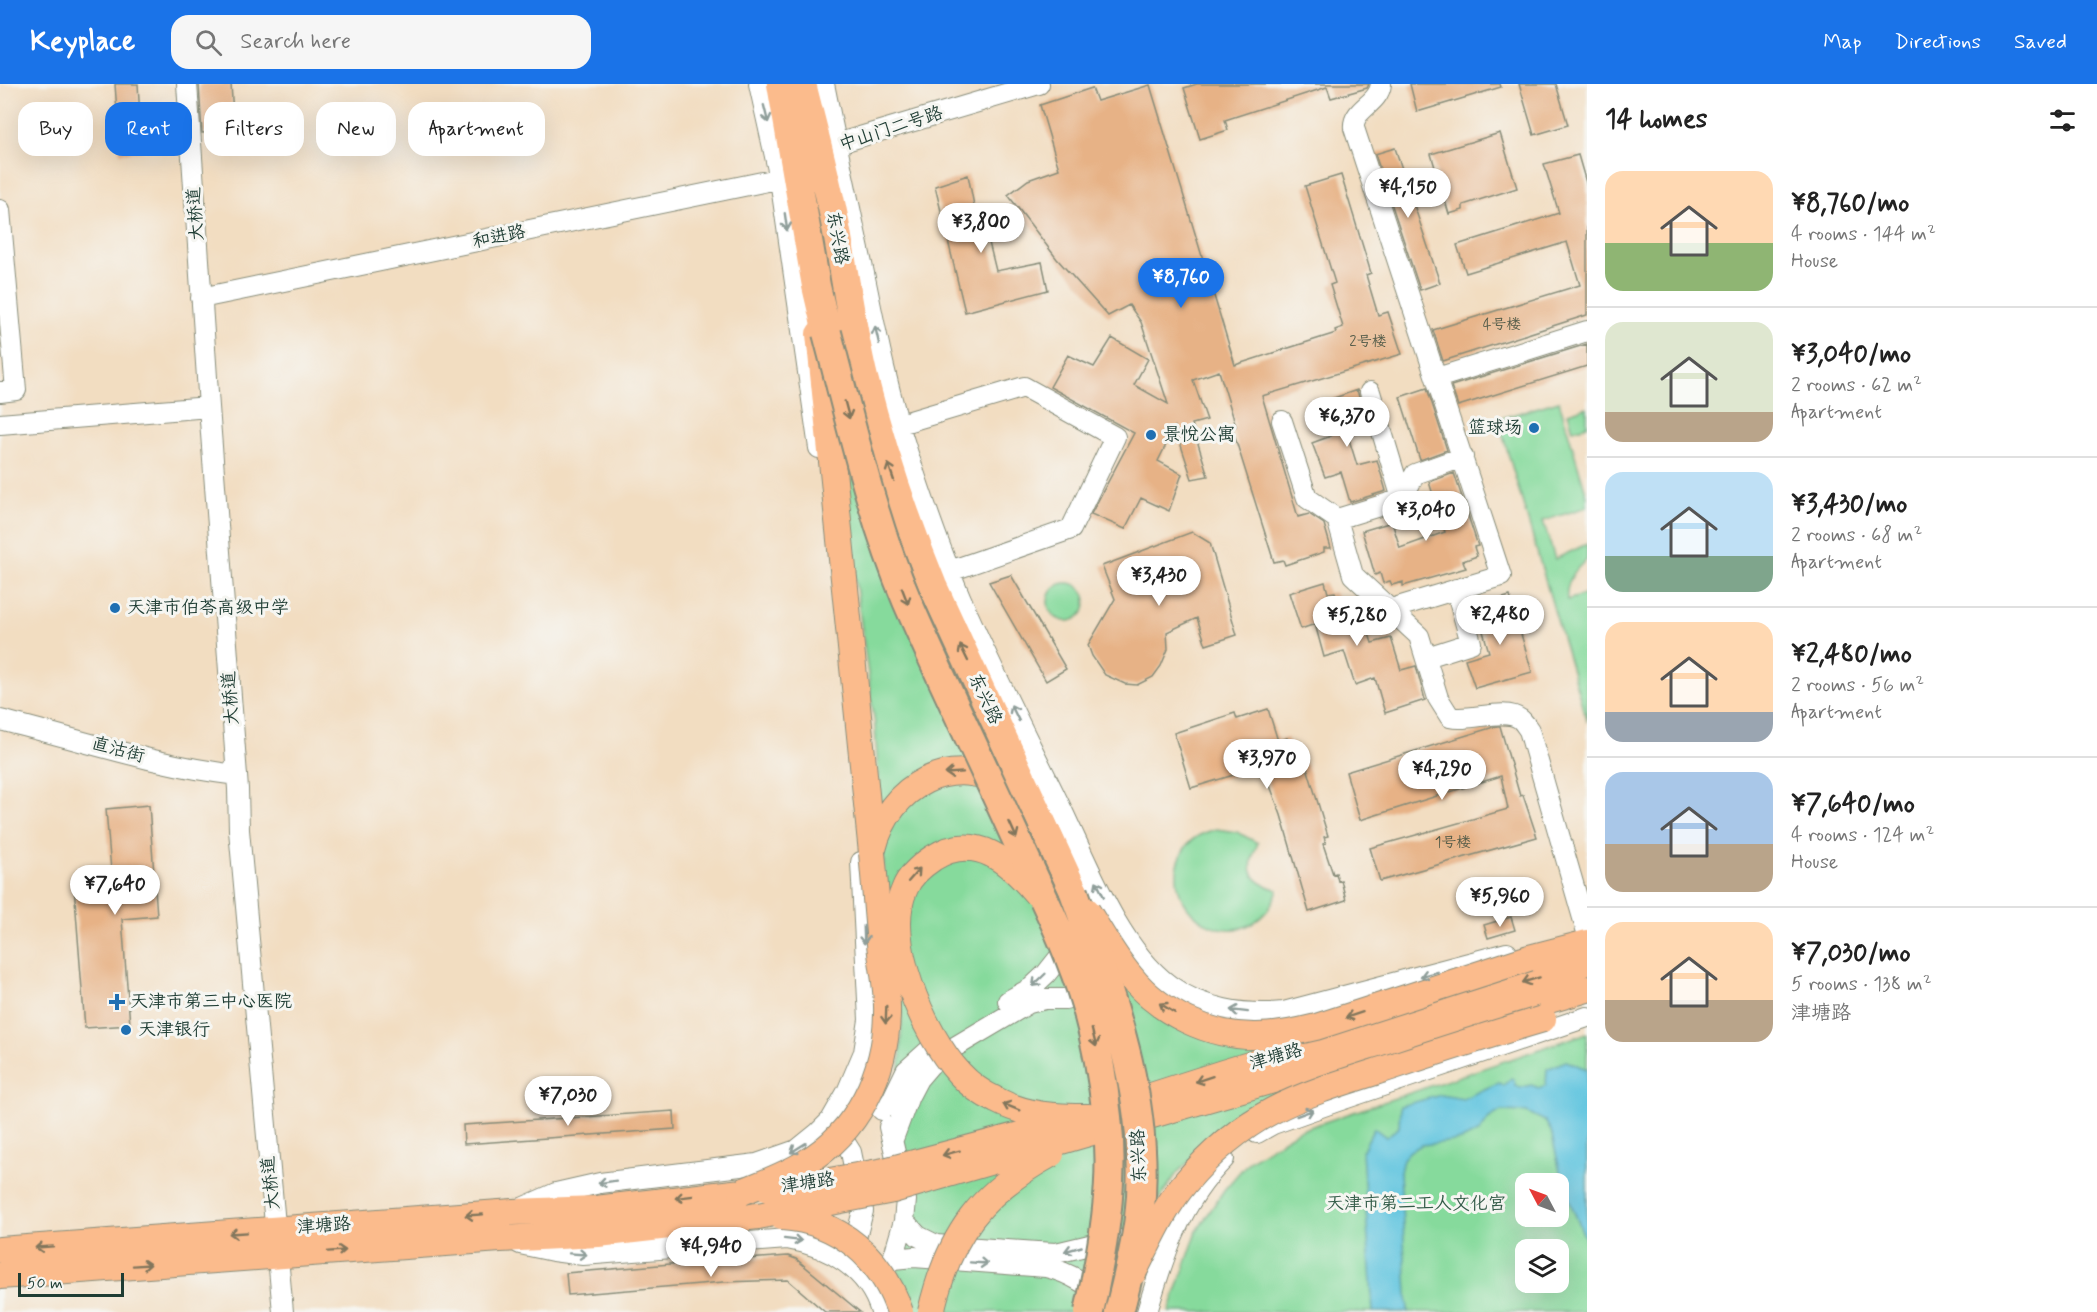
<!DOCTYPE html>
<meta charset="utf-8">
<style>
:root{--surface:#fff;--page:#f6f6f6;--text:#222;--muted:#767676;--line:#e0e0e0;--accent:#1a73e8}
body{margin:0;font-family:Mynerve,"LXGW WenKai TC",sans-serif;background:var(--page);color:var(--text);height:100vh;display:flex;flex-direction:column;font-size:22px;white-space:nowrap}
*{box-sizing:border-box;margin:0}
p{font-size:20px;color:var(--muted)}
.icon{flex:none;width:33px;height:33px;fill:none;stroke:currentColor;stroke-width:2;stroke-linecap:round;stroke-linejoin:round}
.map{position:relative;flex:1;overflow:hidden}
.details{display:flex;flex-direction:column;background:var(--surface);width:510px}
.details>*{flex:none}
.banner{position:absolute;left:18px;top:18px;width:570px;height:54px;display:flex;gap:12px}
.needle{width:39px;rotate:311deg}
.fabs{position:absolute;left:1515px;top:1089px;display:grid;gap:12px}
.fabs a{display:grid;place-items:center;width:54px;height:54px;border-radius:12px;background:var(--surface);box-shadow:0 6px 24px #0002;font-size:30px}
.scale{position:absolute;left:18px;bottom:15px;width:106px;box-sizing:border-box;padding-left:6px;border:3px solid #1f3d34;border-top:0;font-size:16px;line-height:21px;white-space:nowrap;color:#1f3d34;-webkit-text-stroke:4px #f6f6f2;paint-order:stroke}
.price{position:absolute;translate:-50% -51px;padding:0 14px;border-radius:21px;background:#fff;color:#222;font-size:20px;line-height:39px;filter:drop-shadow(0 2px 3px #0008)}
.price::after{content:'';position:absolute;left:50%;top:36px;width:18px;height:14px;margin-left:-9px;background:inherit;clip-path:polygon(0 0,100% 0,50% 100%)}
.price.selected{background:var(--accent);color:#fff}
ul{padding:0;list-style:none}
li{display:flex;align-items:center;gap:18px;height:150px;padding:0 18px}
li+li{border-top:2px solid var(--line)}
li span{display:grid;place-items:center;flex:none;width:168px;height:120px;border-radius:18px;color:#555}
li>.icon{margin-inline-start:auto}
span .icon{width:72px;height:72px;fill:#fffc;stroke-width:1}
li b{font-size:26px}
h2{display:flex;justify-content:space-between;align-items:center;height:72px;padding:0 18px;font-size:26px}
.tag{padding:0 21px;border-radius:18px;background:var(--surface);box-shadow:0 6px 24px #0002;font-size:21px;line-height:54px}
.tag.selected{background:var(--accent);color:#fff}
header{display:flex;align-items:center;gap:36px;box-sizing:border-box;height:84px;padding:0 30px;background:var(--accent);color:#fff}
header strong{font-size:28px}
nav{display:flex;gap:33px;margin-inline-start:auto;font-size:21px}
.search{width:420px;height:54px;background:var(--page);display:flex;align-items:center;gap:15px;box-sizing:border-box;padding:0 21px;border-radius:18px;color:var(--muted);font-size:22px}
main{display:flex;flex:1;min-height:0}
.map>svg:first-child{display:block}
.green{fill:#86da9c;stroke:#528c68;stroke-width:1.5;fill-rule:evenodd}
.water{fill:#61c5df;stroke:#40818a;stroke-width:1.5}
.building{fill:#e7b286}
.lines{fill:none;stroke-linecap:round;stroke-linejoin:round}
.minor-casing{stroke:#888d7a;stroke-width:22}
.major-casing{stroke:#888d7a;stroke-width:28}
.highway-casing{stroke:#888d7a;stroke-width:32}
.minor{stroke:#fff;stroke-width:20}
.major{stroke:#fbbb8c;stroke-width:26}
.highway{stroke:#fbbb8c;stroke-width:28}
.major-bridge-casing{stroke:#888d7a;stroke-width:28;stroke-linecap:butt}
.highway-bridge-casing{stroke:#888d7a;stroke-width:32;stroke-linecap:butt}
.major-bridge{stroke:#fbbb8c;stroke-width:26}
.highway-bridge{stroke:#fbbb8c;stroke-width:28}
.oneway{stroke:#8f9e9a}
.oneway2{stroke:#82765c}
.poi-dot{fill:#1f6fb2;stroke:#f6f6f2;stroke-width:2}
.labels{text-anchor:middle;dominant-baseline:central;stroke-width:6;stroke-linejoin:round;paint-order:stroke}
.number-label{font-size:15px;fill:#515a48}
.street-label{font-size:18px;fill:#1f3d34;stroke:#f6f6f2}
.poi-label{font-size:18px;fill:#1f3d34;stroke:#f6f6f2;text-anchor:start}
.park-label{font-size:18px;fill:#345c49;stroke:#f6f6f2}
</style>
<header>
<strong>Keyplace</strong>
<div class="search"><svg class="icon" aria-label="search" viewBox="0 0 24 24"><circle cx="10" cy="10" r="6"/><path d="M15 15l6 6"/></svg>Search here</div>
<nav><a>Map</a><a>Directions</a><a>Saved</a></nav>
</header>
<main>
<div class="map">
<svg width="1587" height="1228" viewBox="0 0 1587 1228">
<rect width="100%" height="100%" fill="#f6f6f2"/>
<filter id="ink" filterUnits="userSpaceOnUse"><feTurbulence type="fractalNoise" baseFrequency=".0167" numOctaves="2"/><feDisplacementMap in="SourceGraphic" scale="12" xChannelSelector="R" yChannelSelector="G"/><feConvolveMatrix kernelMatrix="1 2 1 2 8 2 1 2 1" color-interpolation-filters="sRGB"/></filter>
<filter id="wash" filterUnits="userSpaceOnUse"><feTurbulence type="fractalNoise" baseFrequency=".008" numOctaves="4" result="noise"/><feDisplacementMap in="SourceGraphic" scale="24" xChannelSelector="R" yChannelSelector="G"/><feGaussianBlur stdDeviation="1.35" result="paint"/><feColorMatrix in="noise" values="0 0 0 0 0 0 0 0 0 0 0 0 0 0 0 0 0 1.4 0 .05"/><feComposite in="paint" operator="in"/></filter>
<g filter="url(#wash)">
<rect width="100%" height="100%" fill="#f2ddc1"/>
<path class="green" d="M1559,317L1587,412V423L1543,437L1555,475L1587,460V476C1574,485 1565,500 1567,516L1587,510V638L1498,335Z
M1587,323V342L1573,346L1568,329Z
M879,373L910,485L960,574L1071,807L1192,927L1350,990L1244,1026L1177,1089L1083,1228H911L907,1204L893,1181L916,1127L912,1092L894,1022L900,986L902,928L888,851L875,641L840,385Z
M1048 518a19 19 0 1 1 38 0a19 19 0 1 1-38 0Z
M1216,745L1237,748L1258,759C1246,785 1248,797 1278,806C1275,813 1272,821 1267,827C1232,869 1168,832 1178,781C1181,769 1187,758 1198,752C1203,749 1210,747 1216,745Z
M1587,949V1228H1169L1197,1147L1224,1106L1250,1076L1298,1047ZM1526,1100H1558V1132H1526ZM1526,1166H1558V1198H1526Z"/>
<path class="water" d="M1566,977L1587,985V1159L1563,1101L1551,1047L1545,1037L1527,1028L1501,1027L1489,1034L1480,1047L1462,1056L1422,1061L1410,1067L1403,1075L1400,1088L1408,1228H1373L1362,1068L1374,1044L1386,1053L1399,1043L1400,1022L1441,1011L1463,1015C1467,1013 1497,999 1500,999C1502,1000 1503,1001 1504,1002L1511,994L1514,995L1515,1001L1520,1004L1531,1001L1539,1004L1546,1001L1547,985Z"/>
<g id="blocks">
<path class="building" d="M115,0H138L142,67L120,69Z
M199,0H231L234,47L202,49Z
M1197,0H1369L1367,4L1331,14L1327,3L1225,36L1228,46L1200,55L1184,4Z
M1410,0H1500L1501,3L1417,28Z
M1519,0H1556L1568,41L1534,51Z
M1150,1L1235,281L1336,249L1335,246L1343,243L1330,201L1335,199L1305,102L1341,91L1371,189L1366,191L1378,231L1388,228L1402,270L1262,312L1298,433L1309,430L1324,440L1331,464H1324V468L1285,481L1283,476L1274,478L1232,344L1236,342L1219,287L1193,296L1207,336L1192,340L1208,392L1192,395L1175,343L1158,377L1182,390L1169,427L1141,414L1125,445L1091,430L1134,349L1050,303L1068,271L1094,283L1112,254L1148,275L1134,301L1168,320L1141,238L1129,221L1108,232L1057,175L1008,111L1028,96L1059,85L1040,21L1092,4L1097,17Z
M1500,49L1517,104L1463,121V126L1449,130L1431,70Z
M1395,64L1440,199L1420,206L1375,70Z
M1578,71L1587,102V231L1443,277L1433,246L1580,201L1567,158L1466,189L1457,161L1559,129L1544,80Z
M968,91L978,142H985L996,187L1042,178L1048,206L965,228L935,102Z
M1587,260V282L1458,322L1451,302Z
M1427,304L1447,366L1420,376L1400,313Z
M1357,306L1367,341L1347,349L1357,381L1377,376L1386,407L1350,418L1341,388L1325,393L1312,359L1331,352L1320,319Z
M1454,389L1478,462L1474,463L1477,472L1463,477L1466,484L1403,502V498L1392,501L1390,497L1383,499L1380,489L1375,491L1362,447L1392,438L1400,464L1445,448L1429,398Z
M1192,448L1210,459L1237,551L1206,561L1197,534L1167,548L1168,565L1161,582L1153,593L1137,601L1125,600L1105,591L1092,572L1088,561L1115,515L1102,482Z
M1011,491L1066,585L1046,597L989,498Z
M1325,498L1328,509L1335,508L1342,530L1361,525L1372,559L1391,554L1401,586L1416,582L1425,616L1385,629L1375,594L1355,601L1344,567L1324,573L1315,540L1301,545L1289,509Z
M1510,512L1532,588L1475,604L1465,575L1489,568L1478,530L1485,528L1483,522L1486,521V519Z
M1268,625L1278,657L1287,654L1295,683L1306,680L1328,752L1324,753L1326,759L1323,760L1333,790L1336,789L1338,797L1341,796L1346,816L1309,828L1281,731L1269,699L1253,685L1191,704L1174,649L1235,629L1237,635Z
M1497,642H1500L1520,712L1523,711L1537,753L1380,797L1370,764L1508,725L1501,692L1360,736L1346,688Z
M149,721L157,832L122,835L130,941L85,944L74,802L112,799L106,725Z
M1511,833L1515,846L1488,854L1484,841Z
M674,1027L675,1045L464,1060L463,1041Z
M788,1172L796,1175L860,1228H825L788,1196L724,1198L568,1211L566,1189L705,1177V1178Z"/>
</g>
</g>
<g filter="url(#ink)">
<use href="#blocks" fill-opacity="0" stroke="#888d7a" stroke-width="1.5"/>
<g class="lines">
<defs>
<path id="minor" d="M187,0L209,323L238,705L239,746L283,1228
M759,0L780,95L819,364
M824,0C837,65 851,129 865,194C877,253 889,313 908,370C924,419 941,468 961,515C992,586 1027,654 1061,724C1088,780 1118,863 1169,901C1202,925 1244,932 1284,928L1507,869
M1381,0C1379,20 1352,25 1354,44L1501,492L1391,525
M828,68L836,60L1039,0
M0,126L16,306L0,308
M201,214L792,92
M1437,294L1587,247
M1282,337L1307,414L1337,435L1353,491L1419,552L1438,614L1450,633C1469,638 1505,623 1520,635C1523,637 1526,642 1529,646L1587,848
M0,340L209,323
M900,340L1024,303L1115,353L1071,445L950,487
M1402,415L1415,390L1463,373
M1337,435L1402,415L1370,308
M1427,573L1471,559L1456,505
M0,636C79,655 156,682 237,691
M1008,917L1031,904L1046,890L1073,856
M882,1026L891,1018L906,987L936,960
M834,1041L851,1068L863,1127L857,1150L844,1168
M889,1043L906,1116L904,1137L893,1175
M1257,1049L1273,1040L1335,1018L1587,933
M893,1055L909,1012L918,995L930,981L953,964L1029,919L1045,915H1065L1094,907
M522,1124L556,1109L600,1099L757,1080L797,1066L818,1049L831,1036L847,1008L864,968L869,936L861,778
M904,1137L918,1152L936,1161L1037,1168L1056,1169L1098,1159L1146,1153
M520,1160L553,1167L583,1171L787,1155C828,1162 869,1185 881,1228
M868,1196L893,1175L914,1173L1046,1183C1077,1190 1099,1210 1124,1228
M1147,1228C1164,1170 1180,1119 1224,1075"/>
<path id="major" d="M819,250L872,769
M873,765C889,701 952,666 1011,704C1020,710 1028,718 1036,725
M1529,874L1587,859
M1117,1023L1223,989L1587,878
M1121,1040L1587,905
M0,1166L513,1128L596,1125L742,1108
M0,1192L500,1155L598,1150L758,1132"/>
<path id="highway" d="M781,0L816,202L827,249
M802,0C813,44 825,88 834,133C845,187 851,241 864,294C882,365 905,434 933,502L1074,808"/>
</defs>
<use href="#minor" class="minor-casing"/>
<use href="#major" class="major-casing"/>
<use href="#highway" class="highway-casing"/>
<use href="#minor" class="minor"/>
<use href="#major" class="major"/>
<use href="#highway" class="highway"/>
<defs>
<path id="major-bridge" d="M1037,810C1010,778 976,747 933,774C921,782 910,791 905,804C881,854 924,951 959,989C969,1000 983,1010 996,1016C1026,1032 1056,1033 1089,1033
M1087,827C1101,849 1114,873 1131,893C1160,929 1210,953 1257,952C1277,952 1296,948 1316,943L1529,874
M768,1105L819,1099L884,1087L1065,1039
M742,1108C763,1099 786,1091 805,1079C858,1048 886,989 887,929C888,906 882,882 880,860C877,830 875,799 872,769
M758,1132L893,1106L1092,1048
M782,1133C840,1137 882,1174 900,1228
M1133,1189C1149,1159 1163,1125 1185,1099C1247,1025 1303,1011 1391,983C1442,966 1492,950 1543,935
M931,1228C949,1150 981,1108 1051,1070"/>
<path id="highway-bridge" d="M827,249C851,339 871,432 907,517C943,600 983,681 1020,763C1043,814 1070,866 1086,921C1096,957 1103,995 1107,1033C1115,1099 1103,1164 1089,1228
M1074,808C1111,912 1153,1021 1139,1134C1135,1166 1127,1197 1119,1228"/>
</defs>
<use href="#major-bridge" class="major-bridge-casing"/>
<use href="#highway-bridge" class="highway-bridge-casing"/>
<use href="#major-bridge" class="major-bridge"/>
<use href="#highway-bridge" class="highway-bridge"/>
</g>
<defs><path id="oneway-shaft" d="M-6 0H5M1.5-3L5.5 0L1.5 3" fill="none" stroke-width="1.6" stroke-linecap="round" stroke-linejoin="round" transform="scale(1.5)"/></defs>
<g class="oneway">
<use href="#oneway-shaft" transform="translate(766 30) rotate(76)"/>
<use href="#oneway-shaft" transform="translate(786 138) rotate(82)"/>
<use href="#oneway-shaft" transform="translate(877 251) rotate(-103)"/>
<use href="#oneway-shaft" transform="translate(1015 629) rotate(-116)"/>
<use href="#oneway-shaft" transform="translate(1100 805) rotate(-116)"/>
<use href="#oneway-shaft" transform="translate(864 851) rotate(88)"/>
<use href="#oneway-shaft" transform="translate(1429 890) rotate(165)"/>
<use href="#oneway-shaft" transform="translate(1039 896) rotate(136)"/>
<use href="#oneway-shaft" transform="translate(1239 927) rotate(-173)"/>
<use href="#oneway-shaft" transform="translate(1305 1029) rotate(-20)"/>
<use href="#oneway-shaft" transform="translate(798 1064) rotate(148)"/>
<use href="#oneway-shaft" transform="translate(607 1098) rotate(171)"/>
<use href="#oneway-shaft" transform="translate(793 1156) rotate(7)"/>
<use href="#oneway-shaft" transform="translate(1073 1165) rotate(164)"/>
<use href="#oneway-shaft" transform="translate(578 1170) rotate(4)"/>
<use href="#oneway-shaft" transform="translate(979 1179) rotate(4)"/>
</g>
<g class="oneway2">
<use href="#oneway-shaft" transform="translate(847 326) rotate(75)"/>
<use href="#oneway-shaft" transform="translate(891 388) rotate(-109)"/>
<use href="#oneway-shaft" transform="translate(905 512) rotate(69)"/>
<use href="#oneway-shaft" transform="translate(964 569) rotate(-116)"/>
<use href="#oneway-shaft" transform="translate(954 689) rotate(176)"/>
<use href="#oneway-shaft" transform="translate(1013 746) rotate(66)"/>
<use href="#oneway-shaft" transform="translate(914 791) rotate(-49)"/>
<use href="#oneway-shaft" transform="translate(1531 896) rotate(163)"/>
<use href="#oneway-shaft" transform="translate(1167 924) rotate(-148)"/>
<use href="#oneway-shaft" transform="translate(886 931) rotate(92)"/>
<use href="#oneway-shaft" transform="translate(1354 931) rotate(162)"/>
<use href="#oneway-shaft" transform="translate(1094 954) rotate(76)"/>
<use href="#oneway-shaft" transform="translate(1204 995) rotate(162)"/>
<use href="#oneway-shaft" transform="translate(1011 1023) rotate(-158)"/>
<use href="#oneway-shaft" transform="translate(951 1069) rotate(165)"/>
<use href="#oneway-shaft" transform="translate(684 1113) rotate(173)"/>
<use href="#oneway-shaft" transform="translate(474 1131) rotate(176)"/>
<use href="#oneway-shaft" transform="translate(238 1149) rotate(176)"/>
<use href="#oneway-shaft" transform="translate(44 1163) rotate(176)"/>
<use href="#oneway-shaft" transform="translate(337 1167) rotate(-4)"/>
<use href="#oneway-shaft" transform="translate(142 1181) rotate(-4)"/>
</g>
</g>
<g class="poi-dot">
<circle cx="1534" cy="344" r="6"/>
<circle cx="1151" cy="351" r="6"/>
<circle cx="115" cy="524" r="6"/>
<path d="M114 909h6v6h6v6h-6v6h-6v-6h-6v-6h6z"/>
<circle cx="126" cy="946" r="6"/>
</g>
<g class="labels">
<g class="number-label">
<text x="1502" y="241">4号楼</text>
<text x="1368" y="258">2号楼</text>
<text x="1453" y="759">1号楼</text>
</g>
<g class="street-label">
<text transform="translate(891 45) rotate(-18)">中山门二号路</text>
<text transform="translate(196 130) rotate(-94)">大桥道</text>
<text transform="translate(499 153) rotate(-12)">和进路</text>
<text transform="translate(837 154) rotate(80)">东兴路</text>
<text transform="translate(231 614) rotate(-94)">大桥道</text>
<text transform="translate(985 615) rotate(65)">东兴路</text>
<text transform="translate(118 666) rotate(15)">直沽街</text>
<text transform="translate(1276 973) rotate(-16)">津塘路</text>
<text transform="translate(1139 1072) rotate(-92)">东兴路</text>
<text transform="translate(271 1099) rotate(-96)">大桥道</text>
<text transform="translate(808 1099) rotate(-8)">津塘路</text>
<text transform="translate(324 1142) rotate(-4)">津塘路</text>
</g>
<g class="poi-label">
<text x="1522" y="344" text-anchor="end">篮球场</text>
<text x="1163" y="351">景悦公寓</text>
<text x="127" y="524">天津市伯苓高级中学</text>
<text x="130" y="918">天津市第三中心医院</text>
<text x="138" y="946">天津银行</text>
</g>
<g class="park-label">
<text x="1416" y="1120">天津市第二工人文化宫</text>
</g>
</g>
</svg>
<div class="fabs">
<a><svg class="needle" viewBox="-14 -14 28 28"><path d="M0-13l5 13h-10z" fill="#e53935"/><path d="M0 13l5-13h-10z" fill="#767676"/></svg></a>
<a><svg class="icon" aria-label="layers" viewBox="0 0 24 24"><path d="M12 4l9 5-9 5-9-5zM3 14l9 5 9-5"/></svg></a>
</div>
<div class="scale">50 m</div>
<b class="price" style="left:1408px;top:135px">¥4,150</b>
<b class="price" style="left:981px;top:170px">¥3,800</b>
<b class="price selected" style="left:1181px;top:225px">¥8,760</b>
<b class="price" style="left:1347px;top:364px">¥6,370</b>
<b class="price" style="left:1426px;top:458px">¥3,040</b>
<b class="price" style="left:1159px;top:523px">¥3,430</b>
<b class="price" style="left:1500px;top:562px">¥2,480</b>
<b class="price" style="left:1357px;top:563px">¥5,280</b>
<b class="price" style="left:1267px;top:706px">¥3,970</b>
<b class="price" style="left:1442px;top:717px">¥4,290</b>
<b class="price" style="left:115px;top:832px">¥7,640</b>
<b class="price" style="left:1500px;top:844px">¥5,960</b>
<b class="price" style="left:568px;top:1043px">¥7,030</b>
<b class="price" style="left:711px;top:1194px">¥4,940</b>
<div class="banner">
<a class="tag">Buy</a>
<a class="tag selected">Rent</a>
<a class="tag">Filters</a>
<a class="tag">New</a>
<a class="tag">Apartment</a>
</div>
</div>
<section class="details">
<h2>14 homes<svg class="icon" aria-label="filters" viewBox="0 0 24 24"><path d="M4 7h16M4 17h16"/><circle cx="9" cy="7" r="2"/><circle cx="15" cy="17" r="2"/></svg></h2>
<ul>
<li><span style="background:linear-gradient(#ffd9b3 60%,#8fb573 0)"><svg class="icon" aria-label="home" viewBox="0 0 24 24"><path d="M3 11l9-7 9 7M6 9v11h12V9"/></svg></span><div><b>¥8,760/mo</b><p>4 rooms · 144 m²</p><p>House</p></div></li>
<li><span style="background:linear-gradient(#dfe7d0 75%,#b9a48a 0)"><svg class="icon" aria-label="home" viewBox="0 0 24 24"><path d="M3 11l9-7 9 7M6 9v11h12V9"/></svg></span><div><b>¥3,040/mo</b><p>2 rooms · 62 m²</p><p>Apartment</p></div></li>
<li><span style="background:linear-gradient(#bfe0f5 70%,#7fa58c 0)"><svg class="icon" aria-label="home" viewBox="0 0 24 24"><path d="M3 11l9-7 9 7M6 9v11h12V9"/></svg></span><div><b>¥3,430/mo</b><p>2 rooms · 68 m²</p><p>Apartment</p></div></li>
<li><span style="background:linear-gradient(#ffd9b3 75%,#9aa5b1 0)"><svg class="icon" aria-label="home" viewBox="0 0 24 24"><path d="M3 11l9-7 9 7M6 9v11h12V9"/></svg></span><div><b>¥2,480/mo</b><p>2 rooms · 56 m²</p><p>Apartment</p></div></li>
<li><span style="background:linear-gradient(#a9c7e8 60%,#b9a48a 0)"><svg class="icon" aria-label="home" viewBox="0 0 24 24"><path d="M3 11l9-7 9 7M6 9v11h12V9"/></svg></span><div><b>¥7,640/mo</b><p>4 rooms · 124 m²</p><p>House</p></div></li>
<li><span style="background:linear-gradient(#ffd9b3 65%,#b9a48a 0)"><svg class="icon" aria-label="home" viewBox="0 0 24 24"><path d="M3 11l9-7 9 7M6 9v11h12V9"/></svg></span><div><b>¥7,030/mo</b><p>5 rooms · 138 m²</p><p>津塘路</p></div></li>
</ul>
</section>
</main>
